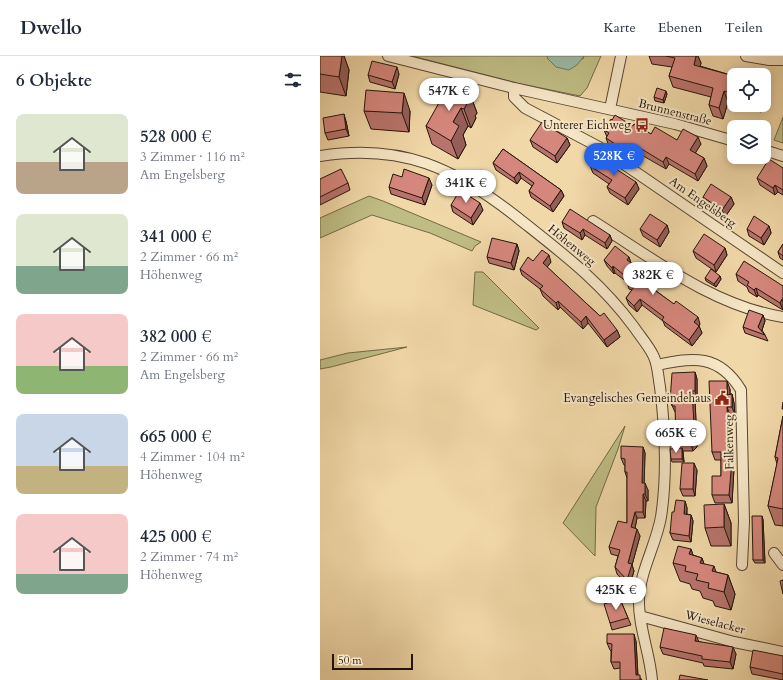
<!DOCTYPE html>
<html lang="de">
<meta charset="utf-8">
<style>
:root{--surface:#fff;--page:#f6f6f7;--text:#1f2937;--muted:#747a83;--line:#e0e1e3;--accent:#2563eb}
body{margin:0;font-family:Cardo,serif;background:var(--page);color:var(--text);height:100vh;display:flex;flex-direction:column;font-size:15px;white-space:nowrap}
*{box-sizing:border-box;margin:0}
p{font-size:13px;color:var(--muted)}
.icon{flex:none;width:22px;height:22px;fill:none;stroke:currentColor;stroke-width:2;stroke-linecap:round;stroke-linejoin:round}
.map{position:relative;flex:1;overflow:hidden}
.panel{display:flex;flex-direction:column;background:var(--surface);width:320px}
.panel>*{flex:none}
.buttons{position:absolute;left:407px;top:12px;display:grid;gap:8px}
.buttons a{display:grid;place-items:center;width:44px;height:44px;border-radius:8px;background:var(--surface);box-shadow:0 2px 10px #0003;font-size:20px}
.scale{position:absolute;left:12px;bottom:10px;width:81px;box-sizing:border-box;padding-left:4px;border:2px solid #25150b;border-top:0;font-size:11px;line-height:14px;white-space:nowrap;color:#25150b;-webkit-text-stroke:3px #f6e6c6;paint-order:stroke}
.price{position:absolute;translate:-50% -34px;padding:0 9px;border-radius:14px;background:#fff;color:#222;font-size:13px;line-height:26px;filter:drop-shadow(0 1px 2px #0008)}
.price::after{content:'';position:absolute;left:50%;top:24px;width:12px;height:9px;margin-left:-6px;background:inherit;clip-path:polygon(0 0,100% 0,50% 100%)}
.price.on{background:var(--accent);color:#fff}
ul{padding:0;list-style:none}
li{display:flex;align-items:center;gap:12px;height:100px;padding:0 16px}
li span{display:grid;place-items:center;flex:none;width:112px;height:80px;border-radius:8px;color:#555}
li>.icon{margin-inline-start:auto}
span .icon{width:48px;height:48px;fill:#fffc;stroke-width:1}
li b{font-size:17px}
h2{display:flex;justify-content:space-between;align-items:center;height:48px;padding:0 16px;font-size:17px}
header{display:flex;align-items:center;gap:24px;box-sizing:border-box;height:56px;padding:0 20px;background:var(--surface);border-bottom:1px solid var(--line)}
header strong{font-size:19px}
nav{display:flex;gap:22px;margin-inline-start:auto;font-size:14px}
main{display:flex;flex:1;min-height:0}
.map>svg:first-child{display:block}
.green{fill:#bfbd84;stroke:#726948}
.water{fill:#9bbaa6;stroke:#6c7868}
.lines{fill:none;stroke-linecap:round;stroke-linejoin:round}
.street-casing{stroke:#584632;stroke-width:12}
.street{stroke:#f6e6c6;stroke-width:10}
.wall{fill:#b8746c;stroke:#25150b}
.shaded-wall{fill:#965e58;stroke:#25150b}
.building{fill:#d6877d;stroke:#25150b}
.labels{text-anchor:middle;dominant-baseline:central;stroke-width:4;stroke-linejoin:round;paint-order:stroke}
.street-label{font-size:12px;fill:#25150b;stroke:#f6e6c6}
.poi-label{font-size:12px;fill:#25150b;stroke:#f6e6c6;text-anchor:end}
</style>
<header>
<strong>Dwello</strong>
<nav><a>Karte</a><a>Ebenen</a><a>Teilen</a></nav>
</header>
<main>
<section class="panel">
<h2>6 Objekte<svg class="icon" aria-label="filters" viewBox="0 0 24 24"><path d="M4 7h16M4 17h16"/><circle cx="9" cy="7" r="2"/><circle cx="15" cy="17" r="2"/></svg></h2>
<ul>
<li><span style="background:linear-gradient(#dfe7d0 60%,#b9a48a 0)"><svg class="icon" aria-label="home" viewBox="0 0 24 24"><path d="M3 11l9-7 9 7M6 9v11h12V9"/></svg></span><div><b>528 000 €</b><p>3 Zimmer · 116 m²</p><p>Am Engelsberg</p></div></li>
<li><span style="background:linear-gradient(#dfe7d0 65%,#7fa58c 0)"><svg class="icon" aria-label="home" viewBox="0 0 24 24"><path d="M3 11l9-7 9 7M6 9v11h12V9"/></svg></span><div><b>341 000 €</b><p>2 Zimmer · 66 m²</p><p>Höhenweg</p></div></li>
<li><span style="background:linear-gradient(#f6c9c9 65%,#8fb573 0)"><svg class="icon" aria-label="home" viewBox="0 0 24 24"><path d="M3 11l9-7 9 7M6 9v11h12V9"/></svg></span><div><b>382 000 €</b><p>2 Zimmer · 66 m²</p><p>Am Engelsberg</p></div></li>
<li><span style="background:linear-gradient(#c9d6e8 65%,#c2b280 0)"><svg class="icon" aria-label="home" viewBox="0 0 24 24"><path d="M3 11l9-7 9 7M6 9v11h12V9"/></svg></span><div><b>665 000 €</b><p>4 Zimmer · 104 m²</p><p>Höhenweg</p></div></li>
<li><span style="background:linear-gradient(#f6c9c9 75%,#7fa58c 0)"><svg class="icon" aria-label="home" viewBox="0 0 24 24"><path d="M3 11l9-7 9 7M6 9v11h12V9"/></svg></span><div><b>425 000 €</b><p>2 Zimmer · 74 m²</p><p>Höhenweg</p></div></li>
</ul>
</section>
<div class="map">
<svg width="463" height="624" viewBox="0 0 463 624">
<rect width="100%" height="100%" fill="#f1d8a8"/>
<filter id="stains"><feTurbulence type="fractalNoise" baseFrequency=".005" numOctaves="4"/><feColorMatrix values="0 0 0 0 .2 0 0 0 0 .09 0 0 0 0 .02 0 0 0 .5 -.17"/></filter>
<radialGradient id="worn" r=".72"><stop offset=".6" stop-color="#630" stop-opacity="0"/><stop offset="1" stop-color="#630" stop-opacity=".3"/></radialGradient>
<path class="green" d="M92,0H227L228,3H263L264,0H281L267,32L260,40L197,27Z
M463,61V87L454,84Z
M49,140L63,145L161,186L155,190L152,195L110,177L52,159L0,182V162Z
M155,216H163L219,272L216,274L153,249Z
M87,291L11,311L0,313V304L28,297Z
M305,370L298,393L276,451L275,500L243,467Z"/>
<path class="water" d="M227,0H264L257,9L249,14L236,11L228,3Z"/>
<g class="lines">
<defs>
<path id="street" d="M68,0L194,32L355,68L414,85
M426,0L449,4H463
M194,32V41L205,52L279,91L463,217
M290,53L301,0
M444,94L463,100
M0,100C82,87 135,112 198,162C242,197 280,225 314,271C320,280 328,289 333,299C338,308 338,320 340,331C345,371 347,421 341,461C336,489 320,515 319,543C318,570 330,597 332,624
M273,165C332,202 393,250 463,261
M337,309C373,301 399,298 421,334L424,465L422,509
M454,497L463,509
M320,560L414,586L463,596"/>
</defs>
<use href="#street" class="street-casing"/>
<use href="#street" class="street"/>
</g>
<path class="wall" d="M0,0H24L29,14L26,40L0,36Z
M329,0H378L381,7L380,10L414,20V19V48L408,46L403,63L393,60L389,49L391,41L353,31L349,20L352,11L332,8Z
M79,18L75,33L50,26L48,19Z
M127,38H150L157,57L155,60L156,62L151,72L148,70L143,79L146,89L138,103L112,88L106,70Z
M347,38L344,47L335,45L334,41Z
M419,49H443L441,56Z
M44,55H90L89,76L51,73Z
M292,64L313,70L331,78L357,84L381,88L375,97L384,102L387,110L378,125L349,108L346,113L318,97L313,105L289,90L286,82L287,81L284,74Z
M26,65L29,80L8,84L5,77Z
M247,82L250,89L237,107L213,91L210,84Z
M183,93L241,134L244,140L233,156L211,141L209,135L212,130L201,122L197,128L176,114L173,107Z
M270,110L316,126L319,133L308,149L290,137L287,131L289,128L273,117Z
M463,112V139L458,136L455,139L440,129L437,122Z
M82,121L112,129L105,149L71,138L69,131Z
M0,123L28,127L30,134L0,149Z
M383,141H411L414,148L405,161L385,148Z
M131,149L163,154L153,169L133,156Z
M242,166L290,179L292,185L287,193L265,179L262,184L244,172Z
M347,169L349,176L340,191L323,180L320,173Z
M449,170L451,177L444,189L429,180L427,173Z
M197,188L199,195L194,214L169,207L167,201Z
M463,188V204L460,202L458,196Z
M405,192L407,199L396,216L376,202L373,195Z
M309,201L311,207L333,228L331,231L380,268L379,270L382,277L372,290L345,270L343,265L322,249L317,256L309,249L306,242L312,234L309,233L307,226L295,217L294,218L287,210L284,204Z
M213,205L231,206L227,211L280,260L297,274L300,281L287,291L268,267L263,273L240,251L238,254L223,240L220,233L202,219L200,213Z
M416,218L463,230V254L438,239L437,241L429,236L427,231L418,225Z
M400,220L401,223L396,231L386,225L385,222Z
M443,259L445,265L442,274L445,279L448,285L425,277L423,271Z
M375,316L377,323V342H375L377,391L373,395H363L364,406H352L351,403L358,393L356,388V356H355L350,345Z
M410,333V338H412L414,347L415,359H410L412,406L414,412L412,447H395L392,439L401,420V404H395L392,396Z
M463,360V470L455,469L448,450L457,408L455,401Z
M323,391L325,397L324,427L328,434V445H326L325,462H317L315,472L320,480L312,509L314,515L309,531L297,518L295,511L298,500L291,498L289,491L307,467V422L305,416V409H304L301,402Z
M377,414L375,440H363L360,433Z
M365,445L367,452V458L371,459L373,465L371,486L353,484L350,477L354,456Z
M404,448L411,467V490H391L385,472Z
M442,460L443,464L445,507H435L433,504Z
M371,493L373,499L382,502L384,508L396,516L408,519L415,538L411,554L395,550L393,545L383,542L380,535L372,533L370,528L360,525L353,507Z
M300,543L311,569L292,574L290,567Z
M316,585L318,619L322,624L300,612L294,613L291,606V595L290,594L287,587Z
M378,585L416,598L413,613L384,610L383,607L343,598L340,591Z
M463,600V624L432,618L430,611Z"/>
<path class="shaded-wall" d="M22,0H24L29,14L26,40L19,21Z
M376,0H378L381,7L378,20L374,9Z
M77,11L79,18L75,33L72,26Z
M444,21L448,32L444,47Z
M346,35L347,38L344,47L343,44Z
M404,35L408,46L403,63L399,52Z
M84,37L90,55L89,76L82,57Z
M150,38L157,57L155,60L156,62L151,72L144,53Z
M439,49H443L441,56Z
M141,52L148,70L143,79L146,89L138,103L131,85L133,66Z
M24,58L26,65L29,80L26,73Z
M378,81L381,88L373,101L370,94Z
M247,82L250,89L237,107L235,100Z
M315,89L318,97L313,105L310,98Z
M346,101L349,108L346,113L343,106Z
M384,102L387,110L378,125L375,118Z
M199,116L201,122L197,128L194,122Z
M109,122L112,129L105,149L102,142Z
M316,126L319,133L308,149L305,142Z
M455,129L458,136L455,139L453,132Z
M241,134L244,140L233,156L230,150Z
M411,141L414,148L405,161L402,154Z
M160,147L163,154L153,169L151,162Z
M347,169L349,176L340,191L337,184Z
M449,170L451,177L444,189L441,182Z
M263,173L265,179L262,184L260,177Z
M290,179L292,185L287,193L285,187Z
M197,188L199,195L194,214L191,207Z
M405,192L407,199L396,216L394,209Z
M229,199L231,206L225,214L223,207Z
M309,201L311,208L307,204Z
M293,210L295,217L294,218L292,212Z
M400,220L401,223L396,231L394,228Z
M331,221L333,228L328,234L326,228Z
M436,232L438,239L437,241L434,234Z
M320,243L322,249L317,256L314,250Z
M462,243L463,245V254L460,247Z
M238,245L240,251L238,254L236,247Z
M443,259L445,265L441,277L438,271Z
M266,260L268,267L263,273L261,266Z
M378,261L380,268L376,273L374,266Z
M379,270L382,277L372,290L369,284Z
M297,274L300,281L287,291L284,284Z
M375,316L377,323V342L375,335Z
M407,325L410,333V347L407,339Z
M372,335L375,342L377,391L373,395L371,388Z
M412,338L414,347L415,359L412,351Z
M407,351L410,359L412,406L414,412L412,447L409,439L410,404Z
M323,391L325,397L324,433L322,427Z
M362,392L363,396L364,406L362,403Z
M374,407L377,414L375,440L373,433Z
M325,427L328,434V445L325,438Z
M323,438L326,445L325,462L323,456Z
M365,445L367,452L366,464L364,458Z
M404,448L411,467V490L404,471Z
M315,456L317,462L314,478L311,471Z
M371,459L373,465L371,486L369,480Z
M442,460L443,464L445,507L443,504Z
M317,473L320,480L312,509L314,515L309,531L307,524L308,507Z
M371,493L377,512L369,498Z
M382,502L388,520L380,507Z
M394,510L400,528L392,515Z
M408,519L415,538L411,554L404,536Z
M314,578L316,585L318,624L316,619Z
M376,579L379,586L375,585Z
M413,591L416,598L413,613L410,606Z"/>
<path class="building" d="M0,0H22L19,21L0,18Z
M346,0H376L374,9L414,20L416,13L437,19H414V38L404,35L399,52L389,49L393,32L349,20L355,2Z
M52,5L77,11L72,26L48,19Z
M132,28L150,38L148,43L149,44L144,53L141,52L133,66L139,70L131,85L106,70L125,36L127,38Z
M337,32L346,35L343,44L334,41Z
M46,34L84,37L82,57L44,55Z
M24,58L26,73L5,77L3,62Z
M295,59L313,70L314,68L331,78L335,71L357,84L363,73L378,81L370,94L384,102L375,118L346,101L343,106L315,89L310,98L286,82L289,77L284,74L291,63L292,64Z
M222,66L247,82L235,100L210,84Z
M183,93L241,134L230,150L209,135L214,127L199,116L194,122L173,107Z
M276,100L316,126L305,142L287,131L292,124L270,110Z
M449,103L463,112V134L455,129L453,132L437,122Z
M21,113L28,127L0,141V123Z
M84,113L109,122L102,142L69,131L73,118L82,121Z
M391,128L411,141L402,154L383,141Z
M140,134L160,147L151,162L131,149Z
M250,153L290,179L285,187L263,173L260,177L242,166Z
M330,158L347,169L337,184L320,173Z
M434,160L449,170L441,182L427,173Z
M384,178L405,192L394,209L373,195Z
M172,182L197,188L191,207L167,201Z
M463,188V200L458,196Z
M295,190L309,201L307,204L331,221L326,228L354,248L356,245L378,261L374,266L379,270L369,284L342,264L344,261L320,243L314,250L306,242L314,231L307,226L309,223L293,210L292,212L284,204Z
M222,194L229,199L223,207L280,260L284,257L297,274L284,284L266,260L261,266L238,245L236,247L220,233L223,230L200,213L208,201L213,205Z
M424,205L463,230V243H462L460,247L436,232L434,234L427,229L429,226L416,218Z
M391,213L400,220L394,228L385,222Z
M429,254L443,259L438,271L445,279L423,271Z
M375,316V335H372L375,385L371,388H356L355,350H352V345H350L352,317Z
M389,325H407V339L412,338V351H407L410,404H412L409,439H392V420H401V396H392Z
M463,346V353H462Z
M463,360V453L448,450L458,402L455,401Z
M301,390L323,391L322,427H325V438H323V456H315L311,471L317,473L308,507L312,508L307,524L295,511L300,494L289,491L298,465L307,467V416H305V403L301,402Z
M362,392V403H351L350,393Z
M362,407H374L373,433H360Z
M356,444L365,445L364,458L371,459L369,480L350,477L352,456H354Z
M404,448V471L385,472L384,449Z
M432,460H442L443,504H433Z
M358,490L371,493L369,498L382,502L380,507L394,510L392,515L408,519L404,536L388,532L389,527L376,524L378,518L365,515L366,510L353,507Z
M463,524V538L460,525Z
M300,543L308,562L290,567L284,548Z
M344,572L376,579L375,585L413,591L410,606L382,603V600L340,591Z
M287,578H314L316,619H320V624H300V606H291L292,588L287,587Z
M433,594L463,600V618L430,611Z
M360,619L388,624H359Z"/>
<defs>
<symbol id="bus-bare" viewBox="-9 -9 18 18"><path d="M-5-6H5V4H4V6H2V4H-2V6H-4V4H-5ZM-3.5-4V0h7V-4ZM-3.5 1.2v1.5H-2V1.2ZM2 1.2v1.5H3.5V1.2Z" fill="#8f2418" stroke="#f6e6c6" stroke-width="2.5" paint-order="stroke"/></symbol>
<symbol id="civic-bare" viewBox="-9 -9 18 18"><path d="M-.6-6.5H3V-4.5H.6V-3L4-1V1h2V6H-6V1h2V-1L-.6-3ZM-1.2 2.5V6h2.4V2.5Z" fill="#8f2418" stroke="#f6e6c6" stroke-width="2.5" paint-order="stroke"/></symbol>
</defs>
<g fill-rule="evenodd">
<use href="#bus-bare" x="312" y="59" width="20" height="20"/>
<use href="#civic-bare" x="392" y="332" width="20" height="20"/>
</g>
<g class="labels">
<g class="street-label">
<text transform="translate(355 56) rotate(14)">Brunnenstraße</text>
<text transform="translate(383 146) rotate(35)">Am Engelsberg</text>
<text transform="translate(252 189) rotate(39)">Höhenweg</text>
<text transform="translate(409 386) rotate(-91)">Falkenweg</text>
<text transform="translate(395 566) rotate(15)">Wieselacker</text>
</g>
<g class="poi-label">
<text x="311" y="69">Unterer Eichweg</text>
<text x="391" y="342">Evangelisches Gemeindehaus</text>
</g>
</g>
<rect width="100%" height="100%" filter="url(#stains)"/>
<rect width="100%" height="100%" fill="url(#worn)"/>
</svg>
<div class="buttons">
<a><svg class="icon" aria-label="locate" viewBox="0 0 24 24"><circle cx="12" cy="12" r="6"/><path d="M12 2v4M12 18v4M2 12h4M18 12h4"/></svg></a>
<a><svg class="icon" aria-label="layers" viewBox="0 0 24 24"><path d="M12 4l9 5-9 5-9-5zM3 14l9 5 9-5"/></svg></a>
</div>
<div class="scale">50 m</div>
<b class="price" style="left:129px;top:56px">547K €</b>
<b class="price on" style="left:294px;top:121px">528K €</b>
<b class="price" style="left:146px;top:148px">341K €</b>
<b class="price" style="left:333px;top:240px">382K €</b>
<b class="price" style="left:356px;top:398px">665K €</b>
<b class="price" style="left:296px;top:555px">425K €</b>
</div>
</main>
